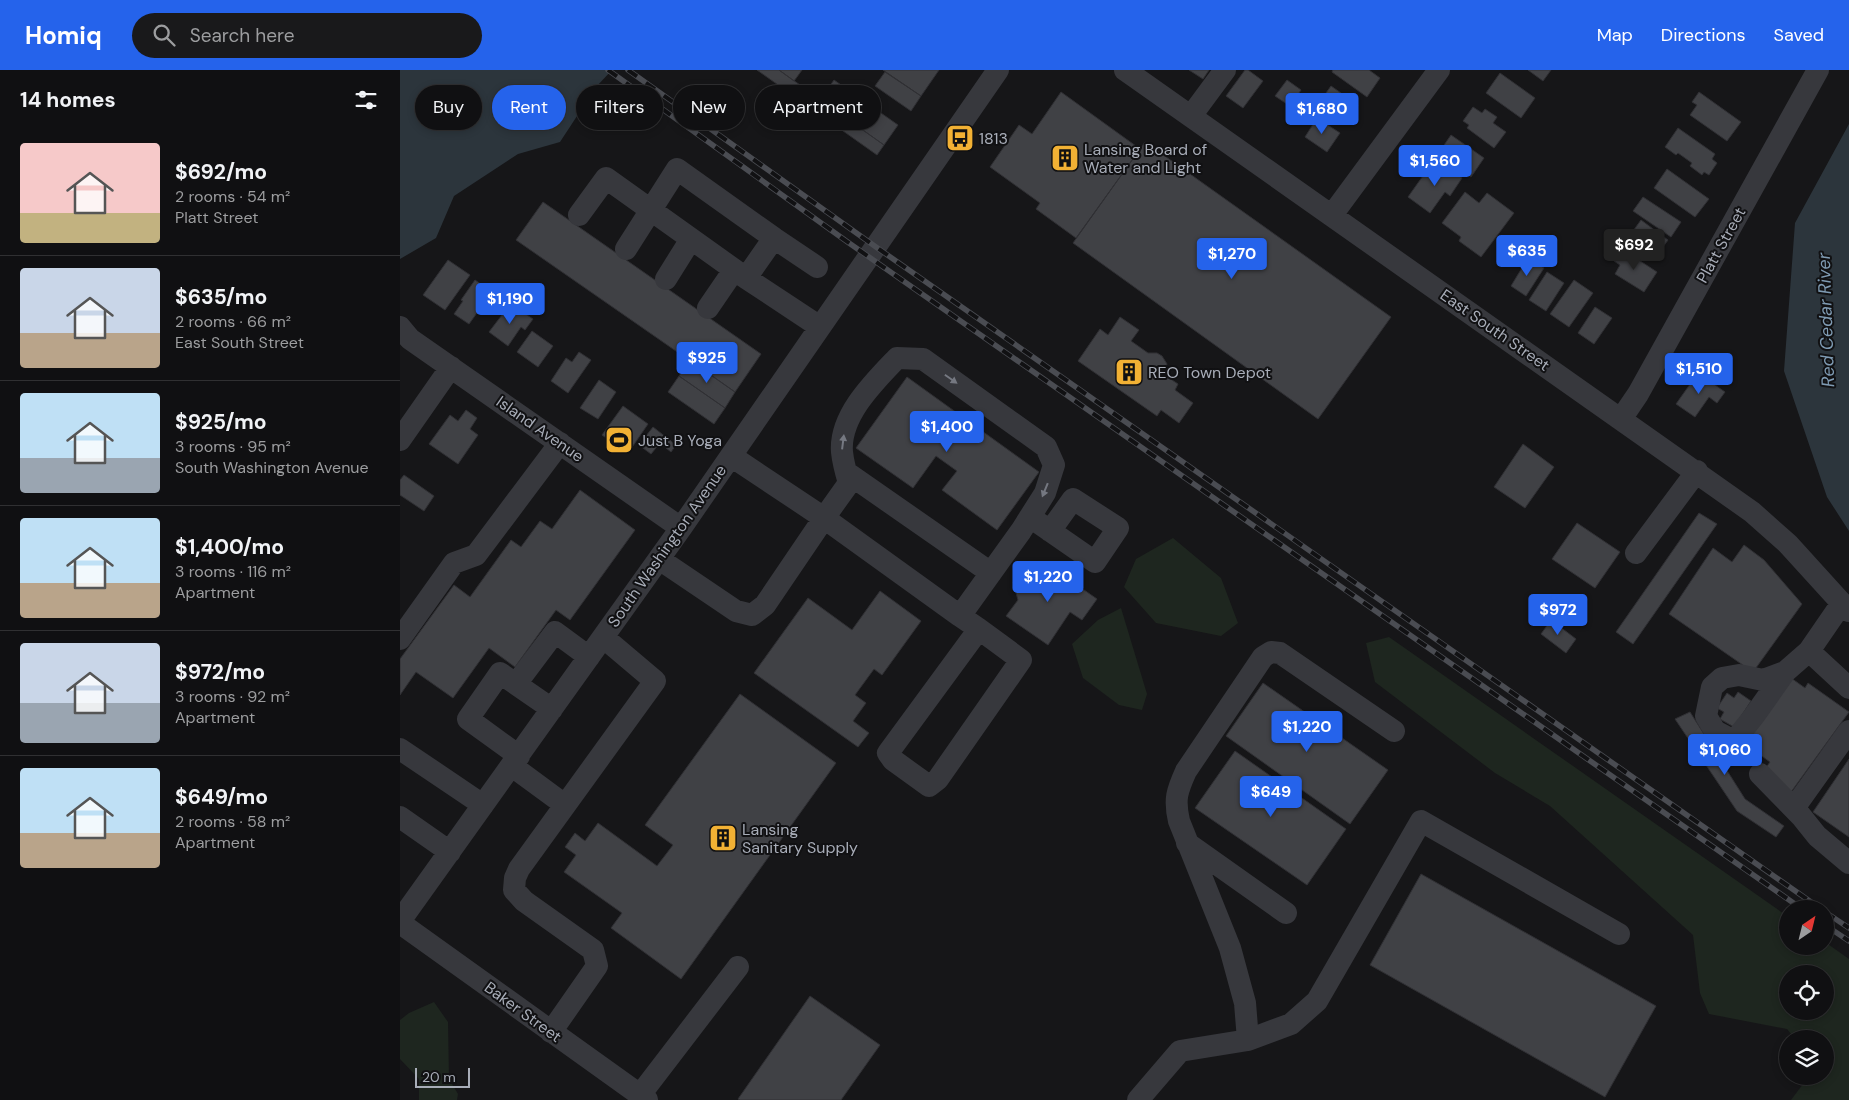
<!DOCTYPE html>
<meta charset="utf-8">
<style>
:root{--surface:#101012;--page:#19191b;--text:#f1f3f6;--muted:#9c9d9f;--line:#303032;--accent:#2563eb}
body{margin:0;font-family:"DM Sans",sans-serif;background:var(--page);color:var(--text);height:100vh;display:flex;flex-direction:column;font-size:19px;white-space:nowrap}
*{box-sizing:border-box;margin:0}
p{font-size:16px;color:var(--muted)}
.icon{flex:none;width:28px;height:28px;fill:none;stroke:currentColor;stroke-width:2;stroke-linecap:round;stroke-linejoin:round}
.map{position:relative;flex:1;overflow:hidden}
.details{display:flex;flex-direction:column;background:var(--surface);width:400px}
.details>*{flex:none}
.banner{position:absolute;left:15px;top:15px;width:475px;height:45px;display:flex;gap:10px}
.needle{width:32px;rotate:35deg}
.buttons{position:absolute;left:1379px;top:830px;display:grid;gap:10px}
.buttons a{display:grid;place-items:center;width:55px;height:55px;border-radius:50%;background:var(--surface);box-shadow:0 2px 8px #0003,0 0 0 1px var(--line);font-size:25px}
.scale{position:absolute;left:15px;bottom:12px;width:55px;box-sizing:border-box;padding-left:5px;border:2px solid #a8adb8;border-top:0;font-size:14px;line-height:18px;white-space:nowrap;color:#a8adb8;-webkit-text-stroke:4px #111113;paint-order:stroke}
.price{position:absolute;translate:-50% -42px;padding:0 11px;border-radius:5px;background:var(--accent);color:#fff;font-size:16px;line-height:32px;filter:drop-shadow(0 1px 2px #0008)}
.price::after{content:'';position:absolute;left:50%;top:30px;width:15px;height:11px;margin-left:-8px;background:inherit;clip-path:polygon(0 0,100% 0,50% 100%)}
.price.current{background:#222;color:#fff}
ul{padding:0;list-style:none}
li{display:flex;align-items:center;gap:15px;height:125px;padding:0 20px}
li+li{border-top:1px solid var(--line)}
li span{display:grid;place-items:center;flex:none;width:140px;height:100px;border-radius:5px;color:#555}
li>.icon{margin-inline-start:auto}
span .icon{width:60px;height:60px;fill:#fffc;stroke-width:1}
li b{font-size:21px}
h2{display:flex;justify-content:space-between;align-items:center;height:60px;padding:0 20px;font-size:21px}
.chip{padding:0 18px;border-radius:22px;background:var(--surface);box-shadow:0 2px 8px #0003,0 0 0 1px var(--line);font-size:18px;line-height:45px}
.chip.current{background:var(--accent);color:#fff}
header{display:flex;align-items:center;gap:30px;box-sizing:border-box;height:70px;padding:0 25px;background:var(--accent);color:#fff}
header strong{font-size:24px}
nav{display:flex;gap:28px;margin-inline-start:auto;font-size:18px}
.search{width:350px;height:45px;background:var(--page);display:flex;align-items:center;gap:12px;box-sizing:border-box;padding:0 18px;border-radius:28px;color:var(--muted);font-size:19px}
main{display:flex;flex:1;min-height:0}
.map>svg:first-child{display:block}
.green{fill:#1e261f;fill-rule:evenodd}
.water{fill:#2c353c}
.building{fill:#404145;stroke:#303034}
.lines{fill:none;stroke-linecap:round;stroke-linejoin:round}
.minor{stroke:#37383d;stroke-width:22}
.rail-casing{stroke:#4a4c52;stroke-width:5.5}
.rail{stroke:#111113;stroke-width:4;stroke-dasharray:11;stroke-linecap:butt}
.oneway{fill:#757881}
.labels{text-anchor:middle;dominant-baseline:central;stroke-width:4;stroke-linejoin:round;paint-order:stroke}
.poi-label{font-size:16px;fill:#a8adb8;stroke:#111113;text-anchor:start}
.street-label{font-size:16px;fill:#a8adb8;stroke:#111113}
.water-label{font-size:18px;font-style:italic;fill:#7f9bb3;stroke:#111113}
</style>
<header>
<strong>Homiq</strong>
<div class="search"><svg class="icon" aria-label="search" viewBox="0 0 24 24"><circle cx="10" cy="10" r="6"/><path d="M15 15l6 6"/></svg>Search here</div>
<nav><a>Map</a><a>Directions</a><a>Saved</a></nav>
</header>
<main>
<section class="details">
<h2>14 homes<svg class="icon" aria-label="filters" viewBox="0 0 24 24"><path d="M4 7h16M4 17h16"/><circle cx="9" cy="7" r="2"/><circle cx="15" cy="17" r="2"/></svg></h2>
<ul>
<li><span style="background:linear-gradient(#f6c9c9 70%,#c2b280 0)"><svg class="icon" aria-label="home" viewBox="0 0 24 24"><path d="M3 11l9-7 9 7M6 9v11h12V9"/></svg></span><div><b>$692/mo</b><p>2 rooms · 54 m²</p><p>Platt Street</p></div></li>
<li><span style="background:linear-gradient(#c9d6e8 65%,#b9a48a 0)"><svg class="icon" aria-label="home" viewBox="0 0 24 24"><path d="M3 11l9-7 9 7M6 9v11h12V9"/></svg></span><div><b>$635/mo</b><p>2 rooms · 66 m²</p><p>East South Street</p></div></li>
<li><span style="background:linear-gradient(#bfe0f5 65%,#9aa5b1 0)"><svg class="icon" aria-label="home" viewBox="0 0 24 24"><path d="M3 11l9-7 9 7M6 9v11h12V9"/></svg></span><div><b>$925/mo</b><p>3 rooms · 95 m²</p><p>South Washington Avenue</p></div></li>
<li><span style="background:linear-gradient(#bfe0f5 65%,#b9a48a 0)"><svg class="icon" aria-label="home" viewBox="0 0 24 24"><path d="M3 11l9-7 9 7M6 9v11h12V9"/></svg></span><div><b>$1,400/mo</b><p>3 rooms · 116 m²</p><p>Apartment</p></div></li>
<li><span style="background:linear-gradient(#c9d6e8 60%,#9aa5b1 0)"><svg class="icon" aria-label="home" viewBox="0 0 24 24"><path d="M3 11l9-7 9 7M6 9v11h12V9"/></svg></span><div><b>$972/mo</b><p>3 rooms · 92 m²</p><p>Apartment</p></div></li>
<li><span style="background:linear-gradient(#bfe0f5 65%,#b9a48a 0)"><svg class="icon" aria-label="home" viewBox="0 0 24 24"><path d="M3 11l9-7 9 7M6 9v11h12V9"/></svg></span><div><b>$649/mo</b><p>2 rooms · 58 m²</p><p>Apartment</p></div></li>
</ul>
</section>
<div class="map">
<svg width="1449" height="1030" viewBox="0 0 1449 1030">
<rect width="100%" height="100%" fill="#161618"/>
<path class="green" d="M773,468L821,508L838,553L821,566L756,553L724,517L736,489Z
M721,538L747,624L742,640L719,635L683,608L672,574L698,550Z
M989,567L1387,846L1388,876H1425V872L1449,889V1030H1391L1409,1006H1425V969H1395L1387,959L1309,944L1300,923L1293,865L1150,736L1095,703L975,612L966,573ZM1388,904H1425V941H1388Z
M34,932L48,952L49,1009L58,1024L57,1030H19V1009L0,989V950L9,943Z"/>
<path class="water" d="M0,0H212L196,17L160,72L118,84L54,126L36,168L0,189Z
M1449,54V461L1427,427L1384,301L1395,153Z"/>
<path class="building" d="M357,0H379L484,75L477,85Z
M379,0H402L394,11Z
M483,0H539L521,26Z
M789,0H809L803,9Z
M845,0H848L863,11L843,38L826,26Z
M933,0H969L980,8L967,27L932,2Z
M1128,0H1151L1143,11Z
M485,2L521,26L511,41L475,16Z
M1100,3L1135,28L1121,48L1086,23Z
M434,10L498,55L484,75L420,30Z
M887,10L901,20L890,36L875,26Z
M931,16L958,35L945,54L923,39L927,34L921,30Z
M661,22L740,79L676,168L636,139L640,133L590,97L619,55L632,64Z
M1299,22L1341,52L1327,71L1290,45L1297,35L1292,32Z
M1073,37L1082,43L1085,39L1097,47L1093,53L1106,62L1094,78L1067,58L1069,55L1063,51Z
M917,48L940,63L927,82L905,67Z
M1278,58L1315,84L1312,89L1317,93L1309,105L1304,102L1302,105L1290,96L1292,93L1278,83L1276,85L1265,77Z
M1051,65L1084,88L1071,107L1057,98L1060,94L1040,81Z
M745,72L991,247L918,349L673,173Z
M1041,93L1062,108L1050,126L1045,122L1030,143L1008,127L1025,103L1030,107Z
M1267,99L1309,129L1295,147L1254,118Z
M1065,122L1079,133L1087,123L1114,143L1081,187L1059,171L1061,167L1042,153Z
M1243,127L1281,152L1271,167L1233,141Z
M143,132L361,284L335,322L116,170Z
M1241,150L1268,170L1255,188L1228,168Z
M1222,179L1257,202L1244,222L1215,204L1220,195L1214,191Z
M1128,188L1144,198L1126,226L1111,216Z
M48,190L70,205L45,240L23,225Z
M1147,202L1164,213L1146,241L1129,230Z
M75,210L92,222L69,254L54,244L63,231L61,230Z
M1174,210L1193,223L1169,257L1150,244Z
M112,235L133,249L125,260L121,257L108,276L89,262L105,241L106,243Z
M1195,237L1212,248L1194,274L1178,263Z
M720,247L739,260L731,271L748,283H757L762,286L767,294L763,304L778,314L775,320L793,333L779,353L761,340L757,346L678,291L700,259L708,265Z
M132,261L153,276L138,297L117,282Z
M179,282L191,290L168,323L151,311L166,288L172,292Z
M290,290L335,322L325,338L279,306Z
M1298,303L1325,322L1317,333L1309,327L1295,347L1276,334Z
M279,306L325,338L314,354L268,322Z
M507,307L639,402L597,460L542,420L557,401L536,386L513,418L456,378Z
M199,310L216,322L198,349L180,338Z
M223,336L248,354L228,383L202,365Z
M66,340L77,348L70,359L78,365L58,394L29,374L50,345L58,351Z
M253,357L276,375L271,382L260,373L251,384L239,375Z
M1123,374L1154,397L1125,438L1094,417Z
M4,405L34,426L24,441L0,425V410Z
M180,420L235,460L170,550L156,540L115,597L89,578L53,628L16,602L0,625V589L54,515L70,527L111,470L121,477L140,451L152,459Z
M1299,443L1317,454L1233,574L1216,562Z
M1177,453L1220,482L1195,518L1152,489Z
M1344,475L1364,490L1402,534L1353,602L1269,544L1313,478L1332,492Z
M644,492L697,529L682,550L670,542L648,575L606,546L618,530L613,512L633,507Z
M480,521L521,551L482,605L474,599L455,625L466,633L453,651L469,663L458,677L354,603L408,528L452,560Z
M1151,550L1176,569L1166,583L1141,564Z
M1391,608L1405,618L1408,613L1449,642L1391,722L1363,702L1370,692L1344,673Z
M863,613L988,700L950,754L826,666Z
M1338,622L1351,631L1334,657L1320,649L1324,642L1317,638L1327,623L1334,628Z
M340,624L436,693L281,909L211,858L222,843L164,802L176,785L165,777L175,763L185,771L198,753L257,796L273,775L245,755Z
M1290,642L1345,729L1384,756L1376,767L1337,741L1275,649Z
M835,681L946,759L907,815L795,738Z
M1449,689V767L1413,742Z
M1021,804L1256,936L1205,1027L970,895Z
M410,926L480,975L441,1030H340L338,1029Z"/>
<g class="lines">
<path class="minor" d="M725,0L1352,442L1388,474L1449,541
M791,46L825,0
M179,145L206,108L346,208
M932,145L1039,0
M374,168L417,197
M226,179L277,99L374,168L346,208L420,257
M266,209L291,169
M308,238L334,200
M0,257L10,269L281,458
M1221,349L1238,324L1418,0
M0,370L51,297
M446,402L591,503
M630,447L695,492L718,458L673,429L650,461
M1236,483L1297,401
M259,489L336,541L352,545L365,535L424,448L331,386
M1442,533L1409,581L1449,618
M560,546L621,461L645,423L654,395L646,377L523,289L497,288C474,312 439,346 442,382C443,392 446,403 449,413L424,448L560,546L579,559L488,683L493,690L529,716L538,709L621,590L579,559
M0,569L54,493L76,485L160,373
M1385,602L1363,610L1339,605L1322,608L1312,617L1306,646L1315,661L1334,671L1354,646L1385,602L1409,581
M116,614L155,562L189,587
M0,679L83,735
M119,686L68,649L100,603L152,639
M112,696L165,735
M1360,704L1401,746L1417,766L1449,793
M1394,738L1449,661
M0,747L50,782
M787,773L886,843
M0,851L281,458L598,0
M0,853L247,1030
M151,962L197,896L193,880L124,831L114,820L115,808L119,799L255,611L203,567
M848,970L845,933L830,878L779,751C774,729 777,721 786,701L863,587L871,582L880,583L994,661
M240,1025L338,897
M738,1030L780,981L848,970L891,954L917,931L1021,751L1219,864"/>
<defs>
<path id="rail" d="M208,0L449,173L1402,839
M228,0L476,177L1421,839
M1425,842L1449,858
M1425,855L1449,871"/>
</defs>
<use href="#rail" class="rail-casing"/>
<use href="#rail" class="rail"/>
</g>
<defs><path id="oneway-solid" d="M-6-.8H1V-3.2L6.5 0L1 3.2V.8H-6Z" transform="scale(1.25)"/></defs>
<g class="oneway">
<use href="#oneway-solid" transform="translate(551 309) rotate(35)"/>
<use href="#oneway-solid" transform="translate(443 372) rotate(-83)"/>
<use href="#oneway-solid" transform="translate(645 420) rotate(112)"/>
</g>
<defs>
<symbol id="bus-square" viewBox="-11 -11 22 22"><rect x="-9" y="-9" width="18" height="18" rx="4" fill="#f2b134" stroke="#111113"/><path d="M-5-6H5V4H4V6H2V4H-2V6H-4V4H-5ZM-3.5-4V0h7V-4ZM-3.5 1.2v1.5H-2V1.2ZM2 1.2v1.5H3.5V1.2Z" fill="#111"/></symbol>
<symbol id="building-square" viewBox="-11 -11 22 22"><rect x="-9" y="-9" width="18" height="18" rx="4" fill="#f2b134" stroke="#111113"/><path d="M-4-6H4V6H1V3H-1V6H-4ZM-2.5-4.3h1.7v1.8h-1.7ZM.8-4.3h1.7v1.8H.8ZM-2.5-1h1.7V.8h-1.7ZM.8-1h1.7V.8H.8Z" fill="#111"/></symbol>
<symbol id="stadium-square" viewBox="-11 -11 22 22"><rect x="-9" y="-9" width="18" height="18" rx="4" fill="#f2b134" stroke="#111113"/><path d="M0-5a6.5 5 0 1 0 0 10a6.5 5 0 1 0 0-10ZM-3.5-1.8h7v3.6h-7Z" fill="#111"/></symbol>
</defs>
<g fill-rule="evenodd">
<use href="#bus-square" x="544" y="52" width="32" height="32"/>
<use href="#building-square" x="649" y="72" width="32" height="32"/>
<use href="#building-square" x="713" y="286" width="32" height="32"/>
<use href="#stadium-square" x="203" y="354" width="32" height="32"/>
<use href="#building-square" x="307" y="752" width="32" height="32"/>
</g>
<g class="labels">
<g class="poi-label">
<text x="579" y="68">1813</text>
<text x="684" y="79">Lansing Board of<tspan x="684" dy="18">Water and Light</tspan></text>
<text x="748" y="302">REO Town Depot</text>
<text x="238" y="370">Just B Yoga</text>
<text x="342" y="759">Lansing<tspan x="342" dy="18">Sanitary Supply</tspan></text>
</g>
<g class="street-label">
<text transform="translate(1321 175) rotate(-61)">Platt Street</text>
<text transform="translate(1095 260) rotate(35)">East South Street</text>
<text transform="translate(140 359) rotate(35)">Island Avenue</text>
<text transform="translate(267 476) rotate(-55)">South Washington Avenue</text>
<text transform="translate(123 942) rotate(36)">Baker Street</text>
</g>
<g class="water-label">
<text transform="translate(1426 250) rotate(-92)">Red Cedar River</text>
</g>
</g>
</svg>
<div class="buttons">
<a><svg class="needle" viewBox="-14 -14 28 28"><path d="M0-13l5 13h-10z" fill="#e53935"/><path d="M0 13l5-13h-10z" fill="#9c9d9f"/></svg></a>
<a><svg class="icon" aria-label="locate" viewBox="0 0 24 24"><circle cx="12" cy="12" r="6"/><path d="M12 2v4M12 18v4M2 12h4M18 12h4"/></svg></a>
<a><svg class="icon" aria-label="layers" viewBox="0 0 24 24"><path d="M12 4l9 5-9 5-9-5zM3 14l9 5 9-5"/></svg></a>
</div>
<div class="scale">20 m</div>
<b class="price" style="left:922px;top:65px">$1,680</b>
<b class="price" style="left:1035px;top:117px">$1,560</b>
<b class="price current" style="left:1234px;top:201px">$692</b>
<b class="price" style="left:1127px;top:207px">$635</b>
<b class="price" style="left:832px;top:210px">$1,270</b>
<b class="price" style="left:110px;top:255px">$1,190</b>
<b class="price" style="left:307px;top:314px">$925</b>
<b class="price" style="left:1299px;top:325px">$1,510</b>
<b class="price" style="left:547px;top:383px">$1,400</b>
<b class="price" style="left:648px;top:533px">$1,220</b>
<b class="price" style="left:1158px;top:566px">$972</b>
<b class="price" style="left:907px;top:683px">$1,220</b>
<b class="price" style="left:1325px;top:706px">$1,060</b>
<b class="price" style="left:871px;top:748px">$649</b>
<div class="banner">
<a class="chip">Buy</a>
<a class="chip current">Rent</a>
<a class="chip">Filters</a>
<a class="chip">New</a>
<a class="chip">Apartment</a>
</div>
</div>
</main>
